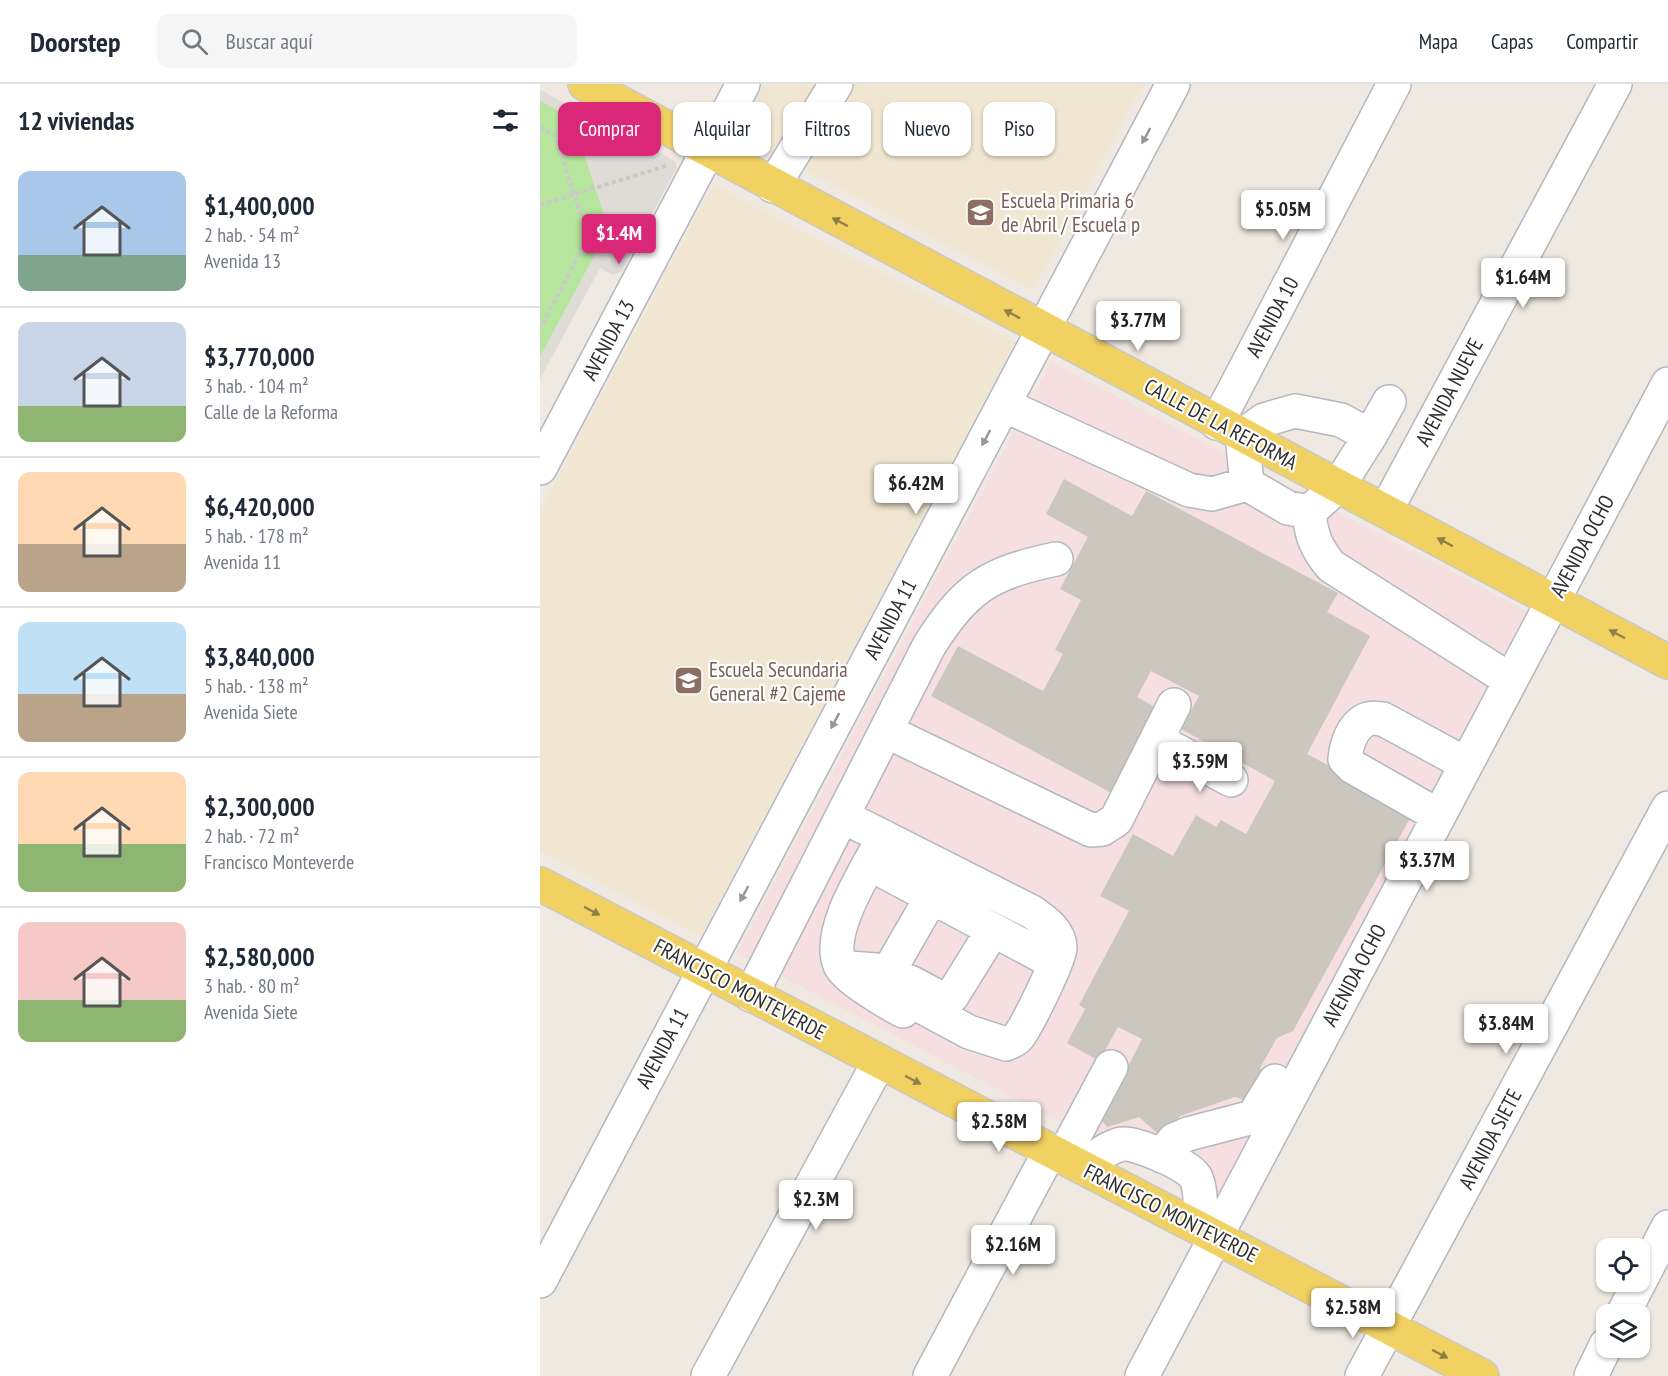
<!DOCTYPE html>
<html lang="es">
<meta charset="utf-8">
<style>
:root{--surface:#fff;--page:#f6f6f7;--text:#1f2937;--muted:#747a83;--line:#e0e1e3;--accent:#db2777}
body{margin:0;font-family:"PT Sans Narrow",sans-serif;background:var(--page);color:var(--text);height:100vh;display:flex;flex-direction:column;font-size:22px;white-space:nowrap}
*{box-sizing:border-box;margin:0}
p{font-size:20px;color:var(--muted)}
.icon{flex:none;width:33px;height:33px;fill:none;stroke:currentColor;stroke-width:2;stroke-linecap:round;stroke-linejoin:round}
.map{position:relative;flex:1;overflow:hidden}
.panel{display:flex;flex-direction:column;background:var(--surface);width:540px}
.panel>*{flex:none}
.guide{position:absolute;left:18px;top:18px;width:570px;height:54px;display:flex;gap:12px}
.controls{position:absolute;left:1056px;top:1154px;display:grid;gap:12px}
.controls a{display:grid;place-items:center;width:54px;height:54px;border-radius:12px;background:var(--surface);box-shadow:0 2px 4px #0004;font-size:30px}
.price{position:absolute;translate:-50% -51px;padding:0 14px;border-radius:6px;background:#fff;color:#222;font-size:20px;line-height:39px;filter:drop-shadow(0 2px 3px #0008)}
.price::after{content:'';position:absolute;left:50%;top:36px;width:18px;height:14px;margin-left:-9px;background:inherit;clip-path:polygon(0 0,100% 0,50% 100%)}
.price.selected{background:var(--accent);color:#fff}
ul{padding:0;list-style:none}
li{display:flex;align-items:center;gap:18px;height:150px;padding:0 18px}
li+li{border-top:2px solid var(--line)}
li span{display:grid;place-items:center;flex:none;width:168px;height:120px;border-radius:12px;color:#555}
li>.icon{margin-inline-start:auto}
span .icon{width:72px;height:72px;fill:#fffc;stroke-width:1}
li b{font-size:26px}
h2{display:flex;justify-content:space-between;align-items:center;height:72px;padding:0 18px;font-size:26px}
.pill{padding:0 21px;border-radius:12px;background:var(--surface);box-shadow:0 2px 4px #0004;font-size:21px;line-height:54px}
.pill.selected{background:var(--accent);color:#fff}
header{display:flex;align-items:center;gap:36px;box-sizing:border-box;height:84px;padding:0 30px;background:var(--surface);border-bottom:2px solid var(--line)}
header strong{font-size:28px}
nav{display:flex;gap:33px;margin-inline-start:auto;font-size:21px}
.search{width:420px;height:54px;background:var(--page);display:flex;align-items:center;gap:15px;box-sizing:border-box;padding:0 21px;border-radius:12px;color:var(--muted);font-size:22px}
main{display:flex;flex:1;min-height:0}
.map>svg:first-child{display:block}
.education{fill:#f0e6d1}
.medical{fill:#f5dfe0}
.green{fill:#b6e59e}
.plaza{fill:#dfdcd8}
.building{fill:#cbc7bf}
.lines{fill:none;stroke-linecap:round;stroke-linejoin:round}
.minor-casing{stroke:#b4b7c1;stroke-width:36}
.major-casing{stroke:#c9c9c9;stroke-width:36}
.path{stroke:#c9c9c9;stroke-width:4;stroke-dasharray:4.5 3;stroke-linecap:butt}
.minor{stroke:#fff;stroke-width:33}
.major{stroke:#f2d163;stroke-width:33}
.oneway{fill:#969696}
.oneway2{fill:#908048}
.labels{text-anchor:middle;dominant-baseline:central;stroke-width:4.5;stroke-linejoin:round;paint-order:stroke}
.education-label{font-size:21px;fill:#785e54;stroke:#fff;text-anchor:start}
.street-label{font-size:21px;fill:#2e2e2e;stroke:#fff}
</style>
<header>
<strong>Doorstep</strong>
<div class="search"><svg class="icon" aria-label="search" viewBox="0 0 24 24"><circle cx="10" cy="10" r="6"/><path d="M15 15l6 6"/></svg>Buscar aquí</div>
<nav><a>Mapa</a><a>Capas</a><a>Compartir</a></nav>
</header>
<main>
<section class="panel">
<h2>12 viviendas<svg class="icon" aria-label="filters" viewBox="0 0 24 24"><path d="M4 7h16M4 17h16"/><circle cx="9" cy="7" r="2"/><circle cx="15" cy="17" r="2"/></svg></h2>
<ul>
<li><span style="background:linear-gradient(#a9c7e8 70%,#7fa58c 0)"><svg class="icon" aria-label="home" viewBox="0 0 24 24"><path d="M3 11l9-7 9 7M6 9v11h12V9"/></svg></span><div><b>$1,400,000</b><p>2 hab. · 54 m²</p><p>Avenida 13</p></div></li>
<li><span style="background:linear-gradient(#c9d6e8 70%,#8fb573 0)"><svg class="icon" aria-label="home" viewBox="0 0 24 24"><path d="M3 11l9-7 9 7M6 9v11h12V9"/></svg></span><div><b>$3,770,000</b><p>3 hab. · 104 m²</p><p>Calle de la Reforma</p></div></li>
<li><span style="background:linear-gradient(#ffd9b3 60%,#b9a48a 0)"><svg class="icon" aria-label="home" viewBox="0 0 24 24"><path d="M3 11l9-7 9 7M6 9v11h12V9"/></svg></span><div><b>$6,420,000</b><p>5 hab. · 178 m²</p><p>Avenida 11</p></div></li>
<li><span style="background:linear-gradient(#bfe0f5 60%,#b9a48a 0)"><svg class="icon" aria-label="home" viewBox="0 0 24 24"><path d="M3 11l9-7 9 7M6 9v11h12V9"/></svg></span><div><b>$3,840,000</b><p>5 hab. · 138 m²</p><p>Avenida Siete</p></div></li>
<li><span style="background:linear-gradient(#ffd9b3 60%,#8fb573 0)"><svg class="icon" aria-label="home" viewBox="0 0 24 24"><path d="M3 11l9-7 9 7M6 9v11h12V9"/></svg></span><div><b>$2,300,000</b><p>2 hab. · 72 m²</p><p>Francisco Monteverde</p></div></li>
<li><span style="background:linear-gradient(#f6c9c9 65%,#8fb573 0)"><svg class="icon" aria-label="home" viewBox="0 0 24 24"><path d="M3 11l9-7 9 7M6 9v11h12V9"/></svg></span><div><b>$2,580,000</b><p>3 hab. · 80 m²</p><p>Avenida Siete</p></div></li>
</ul>
</section>
<div class="map">
<svg width="1128" height="1292" viewBox="0 0 1128 1292">
<rect width="100%" height="100%" fill="#efe9e1"/>
<path class="education" d="M224,0H603L493,206L197,50Z
M173,101L475,258L161,852L0,767V427Z"/>
<path class="medical" d="M511,278L992,530L679,1121L197,869Z"/>
<path class="green" d="M0,16L33,33L69,145L0,273Z"/>
<path class="plaza" d="M0,6L135,77L137,83L81,188L73,191L60,184L0,295V273L69,145L32,34L0,17Z"/>
<path class="building" d="M524,395L592,432L606,407L798,509L787,528L830,552L767,670L874,727L753,947L737,954L720,984L724,995L709,1017L695,1013L640,1032L625,1056L599,1033L567,1043L561,1036L602,955L578,943L559,977L527,959L545,925L539,921L589,827L560,812L593,750L633,772L656,731L676,743L681,736L706,750L735,697L641,645L659,612L611,587L597,613L622,627L577,712L391,612L418,562L503,607L523,570L515,566L541,516L520,505L548,453L506,430Z"/>
<g class="lines">
<defs>
<path id="minor" d="M233,102L296,0
M464,321L649,406L672,410L707,400
M755,327L801,336L830,352L799,401L769,428L748,424L707,400L702,352L724,336Z
M677,339L854,0
M830,352L849,318
M0,384L203,0
M846,426L1075,0
M769,428C771,451 776,464 791,482L970,596
M346,647L551,746L562,745L576,736L634,621
M617,656L691,696
M302,732L492,828C503,836 520,847 520,864C520,875 486,944 478,953C474,957 470,958 466,960L429,948L349,905
M899,732L813,683L805,675C806,661 813,640 828,635C832,633 839,635 843,635L926,680
M344,753C328,784 285,847 300,881C305,894 350,920 363,927
M330,780L515,879
M310,884L349,887L391,814
M370,898L400,914L412,912L453,846
M211,911L389,562C425,504 449,489 516,475
M622,1072L634,1056L648,1050L713,1033L735,997
M523,1073L571,983
M542,1083C554,1075 567,1063 582,1060C595,1058 650,1081 656,1094C662,1108 660,1128 661,1144
M0,1197L633,0
M1083,1230L1128,1143
M168,1292L339,978
M390,1292L510,1067
M602,1292L1128,300
M822,1292L1128,724
M1051,1292L1066,1261"/>
<path id="major" d="M45,0L1128,578
M0,800L942,1292"/>
</defs>
<use href="#minor" class="minor-casing"/>
<use href="#major" class="major-casing"/>
<path class="path" d="M0,43L15,51L48,153L0,245
M0,121L129,81"/>
<use href="#minor" class="minor"/>
<use href="#major" class="major"/>
</g>
<defs><path id="oneway-solid" d="M-6-.8H1V-3.2L6.5 0L1 3.2V.8H-6Z" transform="scale(1.5)"/></defs>
<g class="oneway">
<use href="#oneway-solid" transform="translate(606 52) rotate(118)"/>
<use href="#oneway-solid" transform="translate(446 354) rotate(118)"/>
<use href="#oneway-solid" transform="translate(295 637) rotate(118)"/>
<use href="#oneway-solid" transform="translate(204 810) rotate(118)"/>
</g>
<g class="oneway2">
<use href="#oneway-solid" transform="translate(300 138) rotate(-152)"/>
<use href="#oneway-solid" transform="translate(472 230) rotate(-152)"/>
<use href="#oneway-solid" transform="translate(905 458) rotate(-152)"/>
<use href="#oneway-solid" transform="translate(1077 550) rotate(-152)"/>
<use href="#oneway-solid" transform="translate(52 827) rotate(28)"/>
<use href="#oneway-solid" transform="translate(373 996) rotate(28)"/>
<use href="#oneway-solid" transform="translate(900 1270) rotate(28)"/>
</g>
<defs>
<symbol id="school-square" viewBox="-11 -11 22 22"><rect x="-9" y="-9" width="18" height="18" rx="4" fill="#8d6e63" stroke="#fff"/><path d="M0-5L7-2L0 1L-7-2ZM-4 1L0 2.5L4 1V4Q0 6-4 4Z" fill="#fff"/></symbol>
</defs>
<g fill-rule="evenodd">
<use href="#school-square" x="424" y="112" width="33" height="33"/>
<use href="#school-square" x="132" y="580" width="33" height="33"/>
</g>
<g class="labels">
<g class="education-label">
<text x="461" y="116">Escuela Primaria 6<tspan x="461" dy="24">de Abril / Escuela p</tspan></text>
<text x="169" y="585">Escuela Secundaria<tspan x="169" dy="24">General #2 Cajeme</tspan></text>
</g>
<g class="street-label">
<text transform="translate(732 233) rotate(-62)">AVENIDA 10</text>
<text transform="translate(68 256) rotate(-62)">AVENIDA 13</text>
<text transform="translate(909 308) rotate(-62)">AVENIDA NUEVE</text>
<text transform="translate(681 340) rotate(28)">CALLE DE LA REFORMA</text>
<text transform="translate(1042 462) rotate(-62)">AVENIDA OCHO</text>
<text transform="translate(350 535) rotate(-62)">AVENIDA 11</text>
<text transform="translate(814 891) rotate(-62)">AVENIDA OCHO</text>
<text transform="translate(200 905) rotate(28)">FRANCISCO MONTEVERDE</text>
<text transform="translate(122 964) rotate(-62)">AVENIDA 11</text>
<text transform="translate(950 1055) rotate(-62)">AVENIDA SIETE</text>
<text transform="translate(631 1129) rotate(27)">FRANCISCO MONTEVERDE</text>
</g>
</g>
</svg>
<div class="controls">
<a><svg class="icon" aria-label="locate" viewBox="0 0 24 24"><circle cx="12" cy="12" r="6"/><path d="M12 2v4M12 18v4M2 12h4M18 12h4"/></svg></a>
<a><svg class="icon" aria-label="layers" viewBox="0 0 24 24"><path d="M12 4l9 5-9 5-9-5zM3 14l9 5 9-5"/></svg></a>
</div>
<b class="price" style="left:743px;top:157px">$5.05M</b>
<b class="price selected" style="left:79px;top:181px">$1.4M</b>
<b class="price" style="left:983px;top:225px">$1.64M</b>
<b class="price" style="left:598px;top:268px">$3.77M</b>
<b class="price" style="left:376px;top:431px">$6.42M</b>
<b class="price" style="left:660px;top:709px">$3.59M</b>
<b class="price" style="left:887px;top:808px">$3.37M</b>
<b class="price" style="left:966px;top:971px">$3.84M</b>
<b class="price" style="left:459px;top:1069px">$2.58M</b>
<b class="price" style="left:276px;top:1147px">$2.3M</b>
<b class="price" style="left:473px;top:1192px">$2.16M</b>
<b class="price" style="left:813px;top:1255px">$2.58M</b>
<div class="guide">
<a class="pill selected">Comprar</a>
<a class="pill">Alquilar</a>
<a class="pill">Filtros</a>
<a class="pill">Nuevo</a>
<a class="pill">Piso</a>
</div>
</div>
</main>
